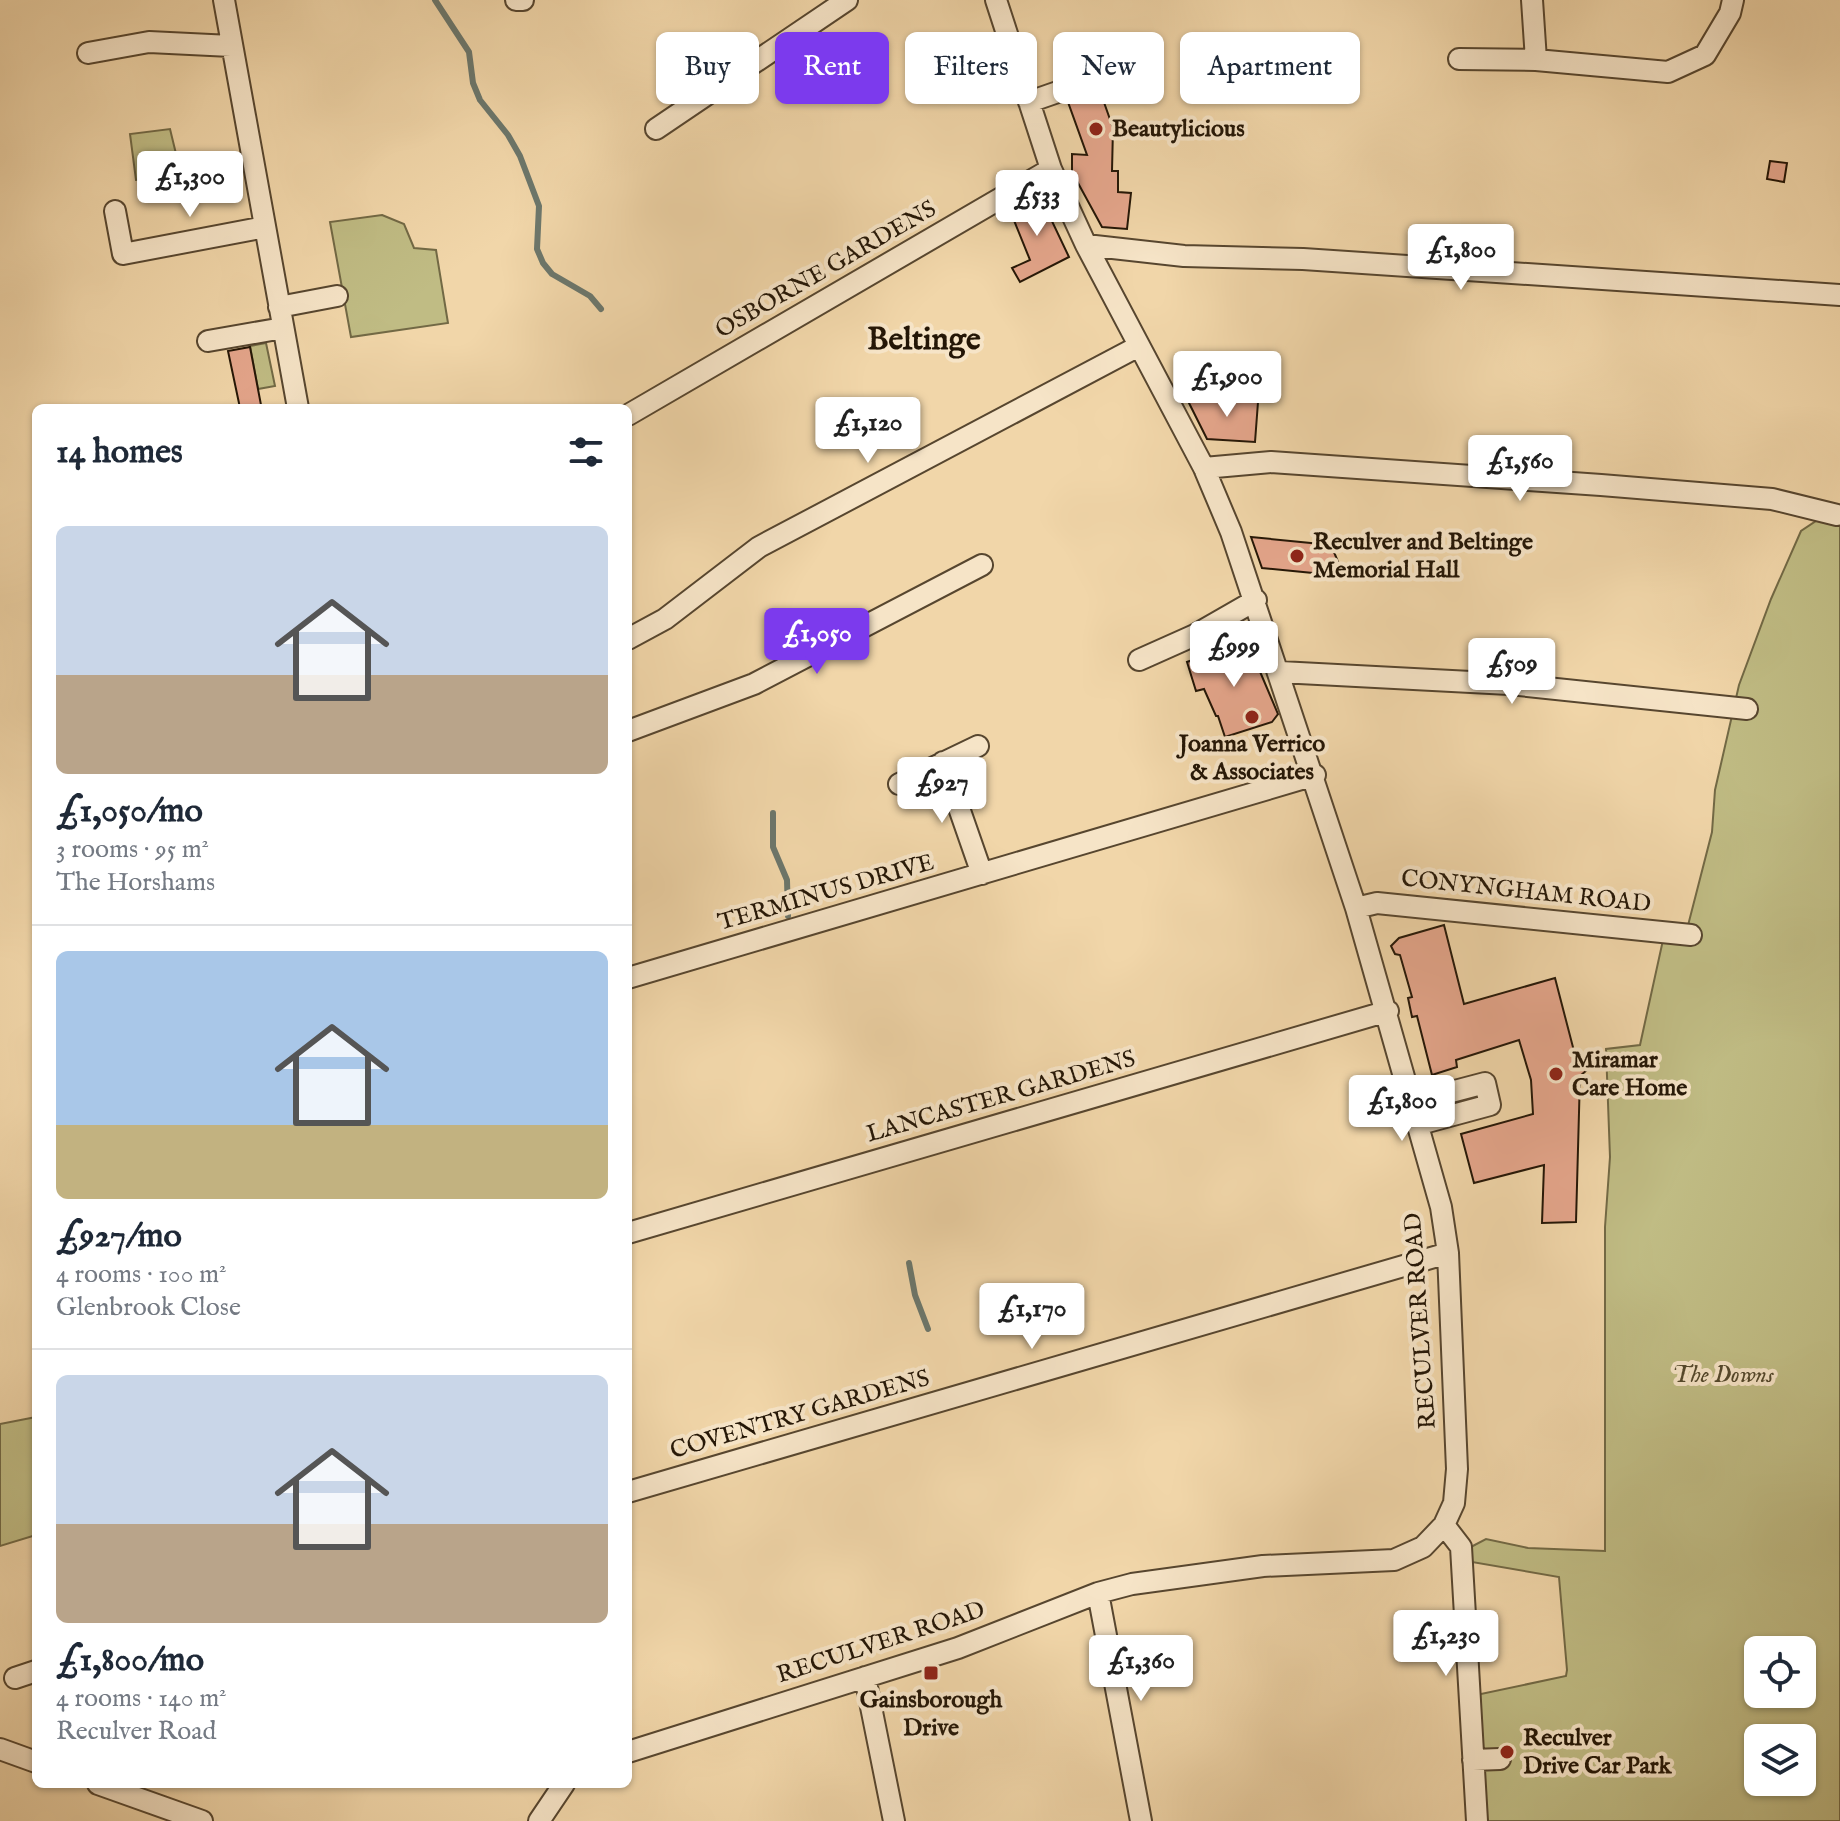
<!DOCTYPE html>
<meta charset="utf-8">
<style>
:root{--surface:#fff;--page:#f6f6f7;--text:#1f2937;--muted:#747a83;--line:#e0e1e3;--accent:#7c3aed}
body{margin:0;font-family:"IM FELL English",serif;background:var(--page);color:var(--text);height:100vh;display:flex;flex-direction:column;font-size:30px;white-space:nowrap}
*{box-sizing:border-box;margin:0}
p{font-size:26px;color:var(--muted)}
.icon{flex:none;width:44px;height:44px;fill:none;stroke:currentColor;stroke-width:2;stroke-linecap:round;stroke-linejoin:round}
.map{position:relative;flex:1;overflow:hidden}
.panel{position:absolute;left:32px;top:404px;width:600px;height:1384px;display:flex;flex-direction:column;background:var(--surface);border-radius:12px;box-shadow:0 2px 6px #0004}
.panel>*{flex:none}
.banner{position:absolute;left:656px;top:32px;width:760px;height:72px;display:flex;gap:16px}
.tools{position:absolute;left:1744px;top:1636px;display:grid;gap:16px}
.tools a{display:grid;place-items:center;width:72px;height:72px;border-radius:12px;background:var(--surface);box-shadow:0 2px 6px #0004;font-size:40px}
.price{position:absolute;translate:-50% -68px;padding:0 18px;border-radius:8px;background:#fff;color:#222;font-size:26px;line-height:52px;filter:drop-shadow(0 2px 4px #0008)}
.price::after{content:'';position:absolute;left:50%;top:48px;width:24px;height:18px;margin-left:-12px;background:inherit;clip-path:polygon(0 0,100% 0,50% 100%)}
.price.on{background:var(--accent);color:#fff}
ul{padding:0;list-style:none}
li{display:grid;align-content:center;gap:16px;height:424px;padding:0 24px}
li+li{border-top:2px solid var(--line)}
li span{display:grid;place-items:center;height:248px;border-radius:12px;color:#555}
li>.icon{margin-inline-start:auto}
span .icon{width:144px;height:144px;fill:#fffc;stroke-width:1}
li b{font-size:34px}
h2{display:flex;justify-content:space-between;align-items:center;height:96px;padding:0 24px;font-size:34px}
.tag{padding:0 28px;border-radius:12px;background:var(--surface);box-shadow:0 2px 6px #0004;font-size:28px;line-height:72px}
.tag.on{background:var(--accent);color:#fff}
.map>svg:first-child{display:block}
.green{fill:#c0bc84;stroke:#726945;stroke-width:2;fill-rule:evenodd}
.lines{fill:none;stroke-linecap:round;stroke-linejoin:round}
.stream{stroke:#6c776c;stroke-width:6}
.building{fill:#e5a68c;stroke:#241606;stroke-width:2}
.minor-casing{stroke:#57462f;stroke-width:24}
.minor{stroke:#f6e4c7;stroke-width:20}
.poi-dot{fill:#8f2418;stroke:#f6e4c7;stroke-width:3}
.labels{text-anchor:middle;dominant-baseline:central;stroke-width:8;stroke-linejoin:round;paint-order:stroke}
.poi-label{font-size:24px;font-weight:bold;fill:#241606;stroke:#f6e4c7;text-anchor:start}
.street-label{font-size:24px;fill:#241606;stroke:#f6e4c7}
.park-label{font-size:24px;font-style:italic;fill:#53482c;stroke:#f6e4c7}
.district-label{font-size:32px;font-weight:bold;fill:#241606;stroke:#f6e4c7}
</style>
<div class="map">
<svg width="1840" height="1821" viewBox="0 0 1840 1821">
<rect width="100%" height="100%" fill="#f1d6a9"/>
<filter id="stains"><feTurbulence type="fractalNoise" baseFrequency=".0025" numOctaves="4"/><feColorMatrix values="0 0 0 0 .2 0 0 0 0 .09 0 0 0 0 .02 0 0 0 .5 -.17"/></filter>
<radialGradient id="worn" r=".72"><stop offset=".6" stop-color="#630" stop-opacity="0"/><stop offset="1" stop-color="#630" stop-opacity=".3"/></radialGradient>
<path class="green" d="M170,129L178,162L187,176L136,180L130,134Z
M382,215L404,224L414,248L436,250L448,323L351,337L330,222Z
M266,343L275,386L258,389L250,346Z
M1840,505V1821H1486L1476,1695L1566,1676L1567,1670L1559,1577L1466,1561L1467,1549L1486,1539L1528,1548L1605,1551V1227L1610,1157L1606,1049L1640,1045L1663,940L1684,941L1712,832L1715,790L1739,685L1771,599L1801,531ZM1758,1650H1802V1694H1758ZM1758,1738H1802V1782H1758Z
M36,1417V1535L0,1546V1424Z"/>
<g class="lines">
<path class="stream" d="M435,0L469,52L473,83L480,100L508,135L520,156L539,206L537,249L543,263L552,274L590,296L601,309
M773,813V847L787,880L788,916
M909,1263L915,1295L928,1329"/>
</g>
<path class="building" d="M1100,91L1113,128L1112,171H1118V192L1131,193L1127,229L1102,227L1072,172V154L1087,155L1068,102Z
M1770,161L1787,163L1784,182L1767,179Z
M1034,195L1041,198L1069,257L1020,282L1012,268L1030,260L1009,208Z
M250,347L261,405L240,408L228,351Z
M1187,399L1258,402L1255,442L1207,439Z
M1251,537L1331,545L1344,576L1262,568Z
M1247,641L1278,714L1272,722L1225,737L1218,716H1216L1204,689L1196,691L1187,662Z
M1444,925L1464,1004L1555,978L1575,1055L1588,1064L1587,1070L1580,1076L1576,1222L1542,1223L1544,1165L1474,1183L1461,1134L1533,1114L1531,1080L1519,1040L1456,1060L1457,1067L1432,1075L1417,1016L1412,1017L1408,998L1412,997L1400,955L1395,954L1391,946L1399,938Z"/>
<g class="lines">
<defs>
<path id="minor" d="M224,0L298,408
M516,0H523
M1532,0L1536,60
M88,53L149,42L231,46
M1459,59L1536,60L1668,72L1705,55L1730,13L1733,0
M1029,102L1141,63
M656,129L847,0
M115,211L123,254L265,227
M1086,245L1184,256L1303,259L1840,295
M279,307L337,296
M208,341L283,328
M628,415L1051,169
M1204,468L1271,462L1601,485L1772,499L1837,515
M628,639L665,619L759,547L1139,346
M1139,660L1195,635L1256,600
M1280,672L1509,684L1747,709
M628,731L754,684L982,565
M943,762L982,874
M899,784L978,746
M1356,908L1377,903L1691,935
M628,978L1315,775
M1413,1102L1485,1083L1490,1105L1420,1124
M628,1233L1388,1011
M628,1492L1448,1253
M1444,1525L1461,1547L1477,1821
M1098,1593L1141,1821
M865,1677L894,1821
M15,1678L36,1671
M0,1749L36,1762
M628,1752L958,1648L1098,1593L1132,1584L1263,1566L1394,1560L1423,1547L1444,1525L1454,1503L1457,1469L1448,1253L1441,1207L1356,908L1231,532L1204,468L1086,245L1051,169L996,0
M1473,1760L1500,1759
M98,1784L202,1821
M539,1821L564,1784"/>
</defs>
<use href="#minor" class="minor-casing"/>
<use href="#minor" class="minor"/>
</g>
<g class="poi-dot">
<circle cx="1096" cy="129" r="8"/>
<circle cx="1297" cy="556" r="8"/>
<circle cx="1252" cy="717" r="8"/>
<circle cx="1556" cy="1074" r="8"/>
<rect x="923" y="1665" width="16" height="16" rx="4"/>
<circle cx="1507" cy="1752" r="8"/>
</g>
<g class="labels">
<g class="poi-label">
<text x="1112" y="129">Beautylicious</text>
<text x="1313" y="542">Reculver and Beltinge<tspan x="1313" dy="28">Memorial Hall</tspan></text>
<text x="1252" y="744" text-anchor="middle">Joanna Verrico<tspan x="1252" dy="28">&amp; Associates</tspan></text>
<text x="1572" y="1060">Miramar<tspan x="1572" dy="28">Care Home</tspan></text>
<text x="931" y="1700" text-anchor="middle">Gainsborough<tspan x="931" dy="28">Drive</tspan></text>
<text x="1523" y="1738">Reculver<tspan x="1523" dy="28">Drive Car Park</tspan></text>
</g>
<g class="street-label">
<text transform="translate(826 270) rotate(-30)">OSBORNE GARDENS</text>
<text transform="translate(1526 892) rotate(6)">CONYNGHAM ROAD</text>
<text transform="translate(826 893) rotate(-16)">TERMINUS DRIVE</text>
<text transform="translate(1001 1097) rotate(-16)">LANCASTER GARDENS</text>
<text transform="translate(1421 1321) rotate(-94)">RECULVER ROAD</text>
<text transform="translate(800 1415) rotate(-16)">COVENTRY GARDENS</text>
<text transform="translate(881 1643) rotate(-18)">RECULVER ROAD</text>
</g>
<g class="park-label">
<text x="1723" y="1375">The Downs</text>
</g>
<g class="district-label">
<text x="924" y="340">Beltinge</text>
</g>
</g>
<rect width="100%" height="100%" filter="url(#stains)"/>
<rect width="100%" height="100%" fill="url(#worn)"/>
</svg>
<div class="tools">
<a><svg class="icon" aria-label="locate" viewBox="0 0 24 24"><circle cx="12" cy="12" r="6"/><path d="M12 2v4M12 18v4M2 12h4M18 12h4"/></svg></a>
<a><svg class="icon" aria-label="layers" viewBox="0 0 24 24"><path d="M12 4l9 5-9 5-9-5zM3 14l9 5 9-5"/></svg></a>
</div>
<b class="price" style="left:190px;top:219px">£1,300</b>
<b class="price" style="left:1037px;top:238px">£533</b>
<b class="price" style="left:1461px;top:292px">£1,800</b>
<b class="price" style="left:1227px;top:419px">£1,900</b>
<b class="price" style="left:868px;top:465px">£1,120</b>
<b class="price" style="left:1520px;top:503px">£1,560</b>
<b class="price on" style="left:817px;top:676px">£1,050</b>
<b class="price" style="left:1234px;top:689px">£999</b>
<b class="price" style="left:1512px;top:706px">£509</b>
<b class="price" style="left:942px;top:825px">£927</b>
<b class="price" style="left:1402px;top:1143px">£1,800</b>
<b class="price" style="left:1032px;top:1351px">£1,170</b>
<b class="price" style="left:1446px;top:1678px">£1,230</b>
<b class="price" style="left:1141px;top:1703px">£1,360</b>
<div class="banner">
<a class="tag">Buy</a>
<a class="tag on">Rent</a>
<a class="tag">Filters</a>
<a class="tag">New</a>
<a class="tag">Apartment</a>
</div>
<section class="panel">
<h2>14 homes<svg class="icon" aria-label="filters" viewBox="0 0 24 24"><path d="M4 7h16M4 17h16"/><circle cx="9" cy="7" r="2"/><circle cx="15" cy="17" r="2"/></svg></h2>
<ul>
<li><span style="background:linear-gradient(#c9d6e8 60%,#b9a48a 0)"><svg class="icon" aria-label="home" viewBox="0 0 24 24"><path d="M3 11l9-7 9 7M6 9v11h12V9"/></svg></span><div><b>£1,050/mo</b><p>3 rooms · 95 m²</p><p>The Horshams</p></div></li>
<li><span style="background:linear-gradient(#a9c7e8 70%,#c2b280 0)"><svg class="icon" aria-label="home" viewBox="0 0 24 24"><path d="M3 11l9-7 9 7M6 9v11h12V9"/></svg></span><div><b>£927/mo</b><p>4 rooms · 100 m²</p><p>Glenbrook Close</p></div></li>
<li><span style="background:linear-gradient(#c9d6e8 60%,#b9a48a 0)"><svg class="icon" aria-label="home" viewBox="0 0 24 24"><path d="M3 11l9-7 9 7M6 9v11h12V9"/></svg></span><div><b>£1,800/mo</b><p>4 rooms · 140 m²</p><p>Reculver Road</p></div></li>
</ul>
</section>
</div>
